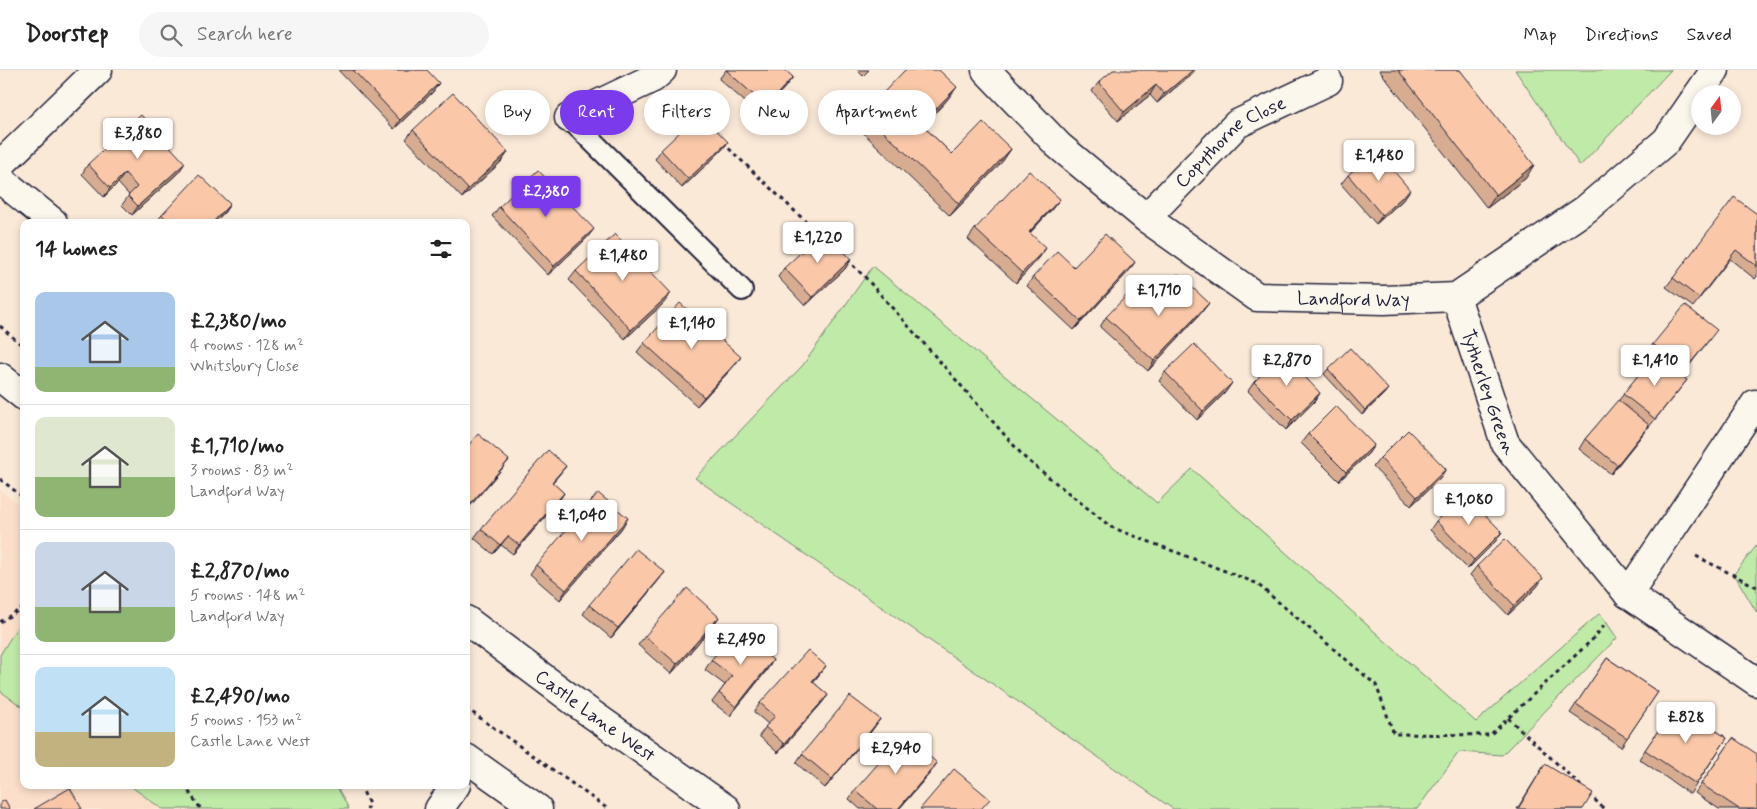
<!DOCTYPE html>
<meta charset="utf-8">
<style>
:root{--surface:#fff;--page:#f6f6f6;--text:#222;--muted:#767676;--line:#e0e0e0;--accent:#7c3aed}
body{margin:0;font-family:Mynerve,sans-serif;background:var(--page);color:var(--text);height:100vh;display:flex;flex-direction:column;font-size:19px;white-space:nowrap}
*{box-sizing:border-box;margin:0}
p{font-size:16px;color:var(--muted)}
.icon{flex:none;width:28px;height:28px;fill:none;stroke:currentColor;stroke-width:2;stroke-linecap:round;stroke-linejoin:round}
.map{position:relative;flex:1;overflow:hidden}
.details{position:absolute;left:20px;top:149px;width:450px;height:570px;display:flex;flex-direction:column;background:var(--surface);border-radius:10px;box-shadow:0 2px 8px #0003}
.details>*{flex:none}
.top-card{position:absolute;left:485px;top:20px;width:475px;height:45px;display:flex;gap:10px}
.needle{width:32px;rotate:15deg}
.fabs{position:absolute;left:1691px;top:15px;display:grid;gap:10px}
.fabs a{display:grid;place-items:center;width:50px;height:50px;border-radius:50%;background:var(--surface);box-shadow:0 2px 8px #0003;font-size:25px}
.price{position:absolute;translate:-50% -42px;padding:0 11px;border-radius:5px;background:#fff;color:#222;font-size:16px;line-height:32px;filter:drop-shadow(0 1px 2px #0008)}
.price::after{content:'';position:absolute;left:50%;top:30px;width:15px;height:11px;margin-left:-8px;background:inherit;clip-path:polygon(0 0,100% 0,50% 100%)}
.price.on{background:var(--accent);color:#fff}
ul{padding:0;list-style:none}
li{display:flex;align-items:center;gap:15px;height:125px;padding:0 15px}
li+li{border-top:1px solid var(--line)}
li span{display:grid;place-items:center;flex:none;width:140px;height:100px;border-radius:10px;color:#555}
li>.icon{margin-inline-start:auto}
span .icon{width:60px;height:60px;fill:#fffc;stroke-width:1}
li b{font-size:21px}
h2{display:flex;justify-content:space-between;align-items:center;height:60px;padding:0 15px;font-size:21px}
.pill{padding:0 18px;border-radius:22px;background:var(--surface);box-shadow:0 2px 8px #0003;font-size:18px;line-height:45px}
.pill.on{background:var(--accent);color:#fff}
header{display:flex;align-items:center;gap:30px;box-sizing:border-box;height:70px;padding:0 25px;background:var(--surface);border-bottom:1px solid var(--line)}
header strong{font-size:24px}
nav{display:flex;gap:28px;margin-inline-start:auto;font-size:18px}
.search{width:350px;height:45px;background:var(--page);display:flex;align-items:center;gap:12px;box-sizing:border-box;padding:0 18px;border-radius:28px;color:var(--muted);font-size:19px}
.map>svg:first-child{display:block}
.built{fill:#fbdfca}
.green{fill:#c0eaa7;stroke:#718671}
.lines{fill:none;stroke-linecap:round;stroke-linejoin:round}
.service-casing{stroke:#22223b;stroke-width:24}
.minor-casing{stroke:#22223b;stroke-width:31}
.tertiary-casing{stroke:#22223b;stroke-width:31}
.primary-casing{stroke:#22223b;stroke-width:31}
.path{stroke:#22223b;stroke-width:3;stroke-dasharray:4 4;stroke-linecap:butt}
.service{stroke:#fbf7ec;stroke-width:20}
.minor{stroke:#fbf7ec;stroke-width:28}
.tertiary{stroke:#fbf7ec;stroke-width:28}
.primary{stroke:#fbf7ec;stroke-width:28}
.wall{fill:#d7ac91;stroke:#22223b}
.shaded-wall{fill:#af8c76;stroke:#22223b}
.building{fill:#fac8a9;stroke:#22223b}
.labels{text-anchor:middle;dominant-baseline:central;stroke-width:4;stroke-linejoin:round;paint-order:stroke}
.street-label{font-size:19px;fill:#22223b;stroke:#fbf7ec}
</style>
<header>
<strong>Doorstep</strong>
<div class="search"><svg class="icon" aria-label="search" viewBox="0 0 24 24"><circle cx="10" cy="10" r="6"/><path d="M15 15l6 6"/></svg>Search here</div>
<nav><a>Map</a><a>Directions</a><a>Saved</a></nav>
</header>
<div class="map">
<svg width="1757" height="739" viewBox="0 0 1757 739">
<rect width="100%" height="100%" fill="#fbe9d8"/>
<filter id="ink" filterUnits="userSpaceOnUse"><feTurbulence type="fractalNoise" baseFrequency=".02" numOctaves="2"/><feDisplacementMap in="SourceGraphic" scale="10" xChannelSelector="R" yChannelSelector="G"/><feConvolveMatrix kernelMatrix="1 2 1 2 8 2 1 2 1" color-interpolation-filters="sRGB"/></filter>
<g filter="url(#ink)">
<path class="built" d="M0,420L24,438V546L0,585Z
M0,621L24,638V715H129L162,739H0Z"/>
<path class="green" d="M1515,0H1671L1580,96Z
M873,196L1157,433L1192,399L1476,652L1600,543L1617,568L1502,685L1459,682L1417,739H1173L695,408L803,295Z
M1757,475V543L1734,504Z
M24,546V638L0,621V585Z
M129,715H336L349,739H162Z"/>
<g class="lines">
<defs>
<path id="service" d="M569,48L742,220"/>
<g id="minor">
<path id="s1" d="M986,0L1059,76L1146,148L1257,227L1384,230L1456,227L1586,139L1666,71L1715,0"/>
<path d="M569,48L653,8L662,0"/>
<path d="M0,95L98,0"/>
<path d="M0,109L53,152"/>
<path id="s2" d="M1146,148L1237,54L1328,11"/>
<path id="s3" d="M1456,227L1505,373L1628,524L1757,612"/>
<path d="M1628,524L1755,334"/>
<path id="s4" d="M466,550L586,640L726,739"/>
</g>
<path id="tertiary" d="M439,739L456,715"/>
<path id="primary" d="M0,307L24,326
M466,688L538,739"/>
</defs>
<use href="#service" class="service-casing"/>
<use href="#minor" class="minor-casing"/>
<use href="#tertiary" class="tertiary-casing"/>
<use href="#primary" class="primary-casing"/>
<path class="path" d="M679,32L698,50
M723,73L822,167
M847,190L865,207L1025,388L1111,457L1256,513L1376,615L1394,664L1490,665L1593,569L1607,552
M0,256L24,277
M0,409L24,428
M1696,486L1757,517
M0,552L24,537
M466,638L608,739
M1508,648L1581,716
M184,715L201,739
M360,715L369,734L367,739
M1589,724L1604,739"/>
<use href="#service" class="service"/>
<use href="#minor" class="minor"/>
<use href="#tertiary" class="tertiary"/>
<use href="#primary" class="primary"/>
</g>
<path class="wall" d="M338,0H427L433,22L394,59Z
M726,0L793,7L786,16L760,45L719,9Z
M857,0H869L863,6Z
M1379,0H1460L1526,108L1487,138Z
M1192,4L1157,33L1150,25L1118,51L1092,21L1099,12Z
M948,29L923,56L952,84L1011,79L1002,92L950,146L855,55L864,43Z
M413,60L508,82L502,91L462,128L406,69Z
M728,72L721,81L682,118L655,89L661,80Z
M88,94L179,102L132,145L122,135L129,125L118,113L104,127L82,104Z
M1348,105L1404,129L1376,154L1341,114Z
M230,134L224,143L215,152H156L162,145Z
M499,137L587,168L548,205L492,146Z
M1053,138L1030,163L1040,187L1016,213L968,169L975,159Z
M1757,144V206L1755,209L1730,189L1693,237L1666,217L1673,208Z
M851,189L845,199L805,236L778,207L784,198Z
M1074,197L1129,201L1074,260L1027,216L1033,207Z
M576,201L664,233L625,269L569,210Z
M1148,238L1202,242L1148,301L1100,257L1106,247Z
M1710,269L1681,306L1687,310L1680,319L1648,358H1647L1611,404L1579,379L1585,369L1619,330L1652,288L1647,283L1653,274Z
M644,273L734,296L697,336L637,282Z
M1328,299L1384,324L1362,345L1324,304Z
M1165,302L1225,323L1197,350L1159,311Z
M1254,312L1320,323L1314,332L1286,360L1248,321Z
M1308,364L1374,375L1368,384L1339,411L1301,373Z
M1380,388L1440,408L1411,436L1373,397Z
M566,396L552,413L564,423L558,432L513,484L501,475L493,484L474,468L481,459Z
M1436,451L1496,471L1468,499L1430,460Z
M622,458L560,530L530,504L536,495Z
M1477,496L1537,517L1508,545L1470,505Z
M665,502L658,511L611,568L583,544L589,535Z
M713,556L671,604L638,575L645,566Z
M1607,588L1658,622L1621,677L1570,643Z
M711,590L767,600L730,646L712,632L725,615L705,600Z
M819,605L813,612L828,625L821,634L778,683L759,666L768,654L754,642L760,633Z
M1676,634L1727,668L1690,724L1639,689Z
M880,649L873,659L825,718L796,693L802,684Z
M1733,668L1757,739H1719L1695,723Z
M1545,694L1583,739H1517Z
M931,702L899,739H860L849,729L855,720Z"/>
<path class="shaded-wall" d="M1193,0H1195L1192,4L1157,33L1164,24Z
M793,7L786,16L760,45L766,36Z
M439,13L433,22L394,59L400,50Z
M1156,15L1150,25L1118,51L1124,42Z
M957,17L948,29L912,67L921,54Z
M728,72L721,81L682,118L688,109Z
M1011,79L1002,92L950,146L959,134Z
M508,82L502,91L462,128L468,119Z
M185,93L179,102L132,145L138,136Z
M1534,95L1526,108L1487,138L1496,125Z
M125,103L118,113L104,127L110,118Z
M1410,120L1404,129L1376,154L1382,145Z
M1060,129L1053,138L1022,171L1029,162Z
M230,134L224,143L215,152H213Z
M594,159L587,168L548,205L554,196Z
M1046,178L1040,187L1016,213L1022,203Z
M851,189L845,199L805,236L812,227Z
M1135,192L1129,201L1074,260L1081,251Z
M671,223L664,233L625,269L631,260Z
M1209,233L1202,242L1148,301L1154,291Z
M741,287L734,296L697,336L704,327Z
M1232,313L1225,323L1197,350L1203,341Z
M1388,319L1384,324L1362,345L1365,340Z
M1320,323L1314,332L1286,360L1292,350Z
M1649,355L1643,364L1611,404L1617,395Z
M1374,375L1368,384L1339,411L1346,402Z
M509,390L502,399L466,441V439Z
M566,396L559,405L545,421L552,412Z
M1446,399L1440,408L1411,436L1417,427Z
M564,423L558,432L513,484L519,475Z
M628,448L622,458L560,530L566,520Z
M1502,462L1496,471L1468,499L1474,490Z
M508,466L501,475L493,484L500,475Z
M665,502L658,511L611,568L618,558Z
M1543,508L1537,517L1508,545L1514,535Z
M719,547L713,556L671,604L677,594Z
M773,590L767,600L730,646L736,637Z
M826,596L819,605L806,620L812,611Z
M828,625L821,634L778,683L784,674Z
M880,649L873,659L825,718L832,709Z
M937,693L931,702L899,739H898Z"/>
<path class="building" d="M353,0H427L439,13L400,50Z
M726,0H785L793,7L766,36Z
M905,0H939L957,17L921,54L952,84L983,52L1011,79L959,134L864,43Z
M1113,0H1193L1164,24L1156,15L1124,42L1099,12Z
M1398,0H1460L1534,95L1496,125Z
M453,23L508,82L468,119L413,60Z
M700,43L728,72L688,109L661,80Z
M141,45L185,93L138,136L128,126L137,117L125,103L110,118L88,94Z
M1376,80L1410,120L1382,145L1348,105Z
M538,100L594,159L554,196L499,137Z
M1029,101L1060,129L1029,162L1046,178L1022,203L975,159Z
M199,105L230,134L213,152H170L162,145Z
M1734,127L1757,144V196L1736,180L1699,228L1673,208Z
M824,161L851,189L812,227L784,198Z
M615,164L671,223L631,260L576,201Z
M1105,164L1135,192L1081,251L1033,207L1057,181L1074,197Z
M1178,204L1209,233L1154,291L1106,247L1130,222L1148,238Z
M680,233L741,287L704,327L644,273Z
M1685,235L1717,260L1685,300L1653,274Z
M1194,274L1232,313L1203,341L1165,302Z
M1350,278L1388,319L1365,340L1328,299Z
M1283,283L1320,323L1292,350L1254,312Z
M1655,284L1687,310L1655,349L1623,324Z
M1618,330L1649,355L1617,395L1585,369Z
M1336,336L1374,375L1346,402L1308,364Z
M1408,360L1446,399L1417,427L1380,388Z
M478,364L509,390L466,439V378Z
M548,380L566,396L552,412L564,423L519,475L508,466L500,475L481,459Z
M598,423L628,448L566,520L536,495Z
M1464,423L1502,462L1474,490L1436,451Z
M1505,469L1543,508L1514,535L1477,496Z
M636,479L665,502L618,558L589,535Z
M687,518L719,547L677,594L645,566Z
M736,560L773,590L736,637L719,623L732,606L711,590Z
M808,580L826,596L812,611L828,625L784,674L765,657L775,646L760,633Z
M1607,588L1658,622L1627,668L1576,634Z
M850,626L880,649L832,709L802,684Z
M1676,634L1727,668L1696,714L1645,680Z
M904,664L937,693L898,739H877L855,720Z
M1733,668L1757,684V739H1739L1701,714Z
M1545,694L1593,723L1583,739H1518Z
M954,699L990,729L981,739H920Z
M70,718L82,739H34Z
M5,730L10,739H0V733Z"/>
</g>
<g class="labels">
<g class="street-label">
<text stroke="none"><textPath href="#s2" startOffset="115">Copythorne Close</textPath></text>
<text stroke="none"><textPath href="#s1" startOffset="451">Landford Way</textPath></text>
<text stroke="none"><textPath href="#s3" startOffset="100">Tytherley Green</textPath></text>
<text stroke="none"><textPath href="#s4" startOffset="161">Castle Lane West</textPath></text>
</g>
</g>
</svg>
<div class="fabs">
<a><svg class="needle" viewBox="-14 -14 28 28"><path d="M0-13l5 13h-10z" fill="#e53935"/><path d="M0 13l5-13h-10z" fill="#767676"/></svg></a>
</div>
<b class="price" style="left:138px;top:90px">£3,880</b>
<b class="price" style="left:1379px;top:112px">£1,480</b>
<b class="price on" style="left:546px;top:148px">£2,380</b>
<b class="price" style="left:818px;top:194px">£1,220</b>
<b class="price" style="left:623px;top:212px">£1,480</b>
<b class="price" style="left:1159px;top:247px">£1,710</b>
<b class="price" style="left:692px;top:280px">£1,140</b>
<b class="price" style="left:1287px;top:317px">£2,870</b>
<b class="price" style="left:1655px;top:317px">£1,410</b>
<b class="price" style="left:1469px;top:456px">£1,080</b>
<b class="price" style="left:582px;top:472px">£1,040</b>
<b class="price" style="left:741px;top:596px">£2,490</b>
<b class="price" style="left:1686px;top:674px">£828</b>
<b class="price" style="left:896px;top:705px">£2,940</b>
<div class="top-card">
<a class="pill">Buy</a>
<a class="pill on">Rent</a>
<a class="pill">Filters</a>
<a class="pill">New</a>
<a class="pill">Apartment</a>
</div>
<section class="details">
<h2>14 homes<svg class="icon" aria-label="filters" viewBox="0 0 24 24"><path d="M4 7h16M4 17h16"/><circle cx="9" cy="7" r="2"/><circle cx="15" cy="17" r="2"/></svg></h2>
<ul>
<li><span style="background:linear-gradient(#a9c7e8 75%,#8fb573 0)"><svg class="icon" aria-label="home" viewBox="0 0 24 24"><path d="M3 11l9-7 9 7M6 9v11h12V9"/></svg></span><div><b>£2,380/mo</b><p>4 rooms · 128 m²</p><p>Whitsbury Close</p></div></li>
<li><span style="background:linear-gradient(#dfe7d0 60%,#8fb573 0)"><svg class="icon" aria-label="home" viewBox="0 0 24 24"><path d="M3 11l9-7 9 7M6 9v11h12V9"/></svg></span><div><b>£1,710/mo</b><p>3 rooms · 83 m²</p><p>Landford Way</p></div></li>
<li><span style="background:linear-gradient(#c9d6e8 65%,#8fb573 0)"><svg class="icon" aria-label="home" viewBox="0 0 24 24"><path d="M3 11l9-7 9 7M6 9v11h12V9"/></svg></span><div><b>£2,870/mo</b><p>5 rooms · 148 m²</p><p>Landford Way</p></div></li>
<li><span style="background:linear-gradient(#bfe0f5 65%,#c2b280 0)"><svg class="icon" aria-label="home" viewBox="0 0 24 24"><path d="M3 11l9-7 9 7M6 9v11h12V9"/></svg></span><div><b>£2,490/mo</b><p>5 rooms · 153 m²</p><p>Castle Lane West</p></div></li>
</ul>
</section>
</div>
